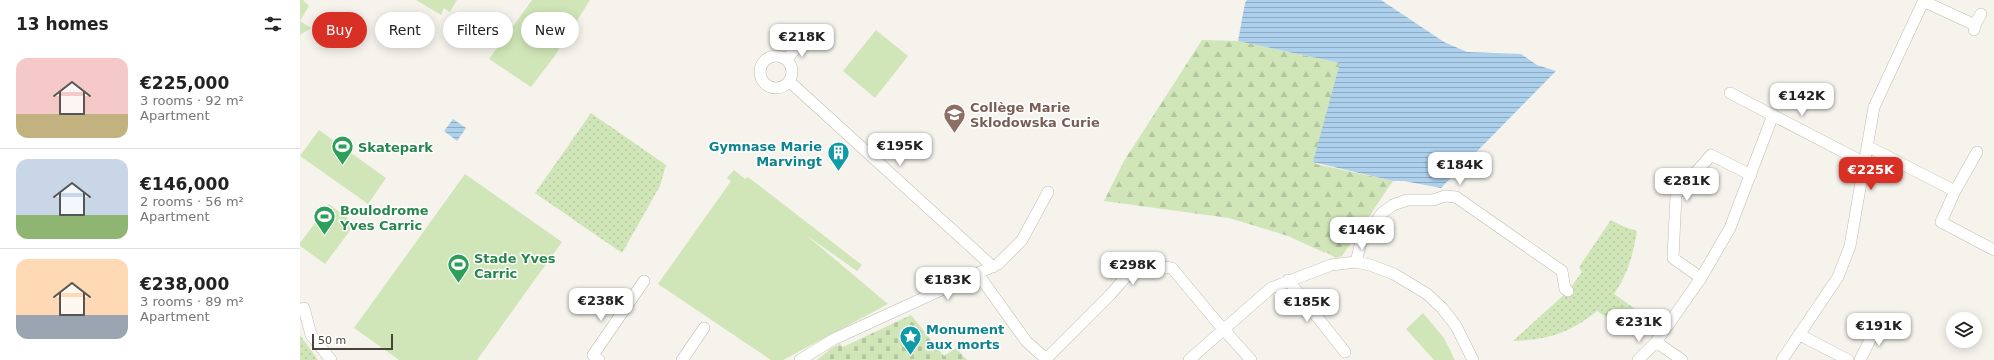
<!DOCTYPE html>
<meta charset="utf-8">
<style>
:root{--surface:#fff;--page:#f2f2f2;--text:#222;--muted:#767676;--line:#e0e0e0;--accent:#d93025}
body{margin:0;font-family:"DejaVu Sans",sans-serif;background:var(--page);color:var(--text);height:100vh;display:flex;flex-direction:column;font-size:15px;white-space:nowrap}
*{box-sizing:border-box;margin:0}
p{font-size:13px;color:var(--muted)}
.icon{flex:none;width:22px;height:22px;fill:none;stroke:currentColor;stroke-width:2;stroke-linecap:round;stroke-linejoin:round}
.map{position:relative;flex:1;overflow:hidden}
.sheet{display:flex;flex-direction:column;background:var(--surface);width:300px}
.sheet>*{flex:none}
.top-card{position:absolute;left:12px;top:12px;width:380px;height:36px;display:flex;gap:8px}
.controls{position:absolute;left:1646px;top:312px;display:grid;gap:8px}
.controls a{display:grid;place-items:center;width:36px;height:36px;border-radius:50%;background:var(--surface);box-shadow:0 2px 10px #0003;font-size:20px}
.scale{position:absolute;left:12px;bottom:10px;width:81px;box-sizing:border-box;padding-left:4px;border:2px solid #49443a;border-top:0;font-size:11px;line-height:14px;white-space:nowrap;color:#49443a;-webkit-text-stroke:3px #fff;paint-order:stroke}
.price{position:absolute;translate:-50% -34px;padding:0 9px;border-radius:8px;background:#fff;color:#222;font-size:13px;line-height:26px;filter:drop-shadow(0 1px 2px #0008)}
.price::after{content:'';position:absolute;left:50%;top:24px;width:12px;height:9px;margin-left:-6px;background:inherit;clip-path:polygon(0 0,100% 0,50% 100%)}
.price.selected{background:var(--accent);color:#fff}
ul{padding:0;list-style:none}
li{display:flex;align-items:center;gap:12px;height:100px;padding:0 16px}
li+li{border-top:1px solid var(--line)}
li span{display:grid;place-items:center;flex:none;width:112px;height:80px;border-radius:12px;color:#555}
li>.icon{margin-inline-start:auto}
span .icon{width:48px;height:48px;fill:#fffc;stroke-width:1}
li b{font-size:17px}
h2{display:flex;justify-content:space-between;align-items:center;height:48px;padding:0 16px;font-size:17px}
.pill{padding:0 14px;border-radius:18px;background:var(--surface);box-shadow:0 2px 10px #0003;font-size:14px;line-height:36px}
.pill.selected{background:var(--accent);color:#fff}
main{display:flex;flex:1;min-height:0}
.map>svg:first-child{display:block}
.grass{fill:url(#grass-dots)}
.forest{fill:url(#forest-firs)}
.cemetery{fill:url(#cemetery-stones)}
.park{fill:#d0e6b8}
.water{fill:url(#water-rules)}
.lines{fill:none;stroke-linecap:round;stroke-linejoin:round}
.minor-casing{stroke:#c0bbaf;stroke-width:12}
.minor{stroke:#fff;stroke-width:11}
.labels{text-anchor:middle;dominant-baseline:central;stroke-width:3;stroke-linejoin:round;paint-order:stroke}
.education-label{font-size:13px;font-weight:bold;fill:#785e54;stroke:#fff;text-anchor:start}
.culture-label{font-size:13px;font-weight:bold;fill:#0d838f;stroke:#fff;text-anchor:end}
.leisure-label{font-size:13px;font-weight:bold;fill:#27864d;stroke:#fff;text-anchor:start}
</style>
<main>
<section class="sheet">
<h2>13 homes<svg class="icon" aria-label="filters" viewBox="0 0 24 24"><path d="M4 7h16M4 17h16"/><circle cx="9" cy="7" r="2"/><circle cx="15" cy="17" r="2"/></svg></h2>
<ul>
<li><span style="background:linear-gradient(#f6c9c9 70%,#c2b280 0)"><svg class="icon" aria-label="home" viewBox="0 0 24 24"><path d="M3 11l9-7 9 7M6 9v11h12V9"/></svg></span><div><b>€225,000</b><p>3 rooms · 92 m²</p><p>Apartment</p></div></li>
<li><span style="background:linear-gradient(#c9d6e8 70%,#8fb573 0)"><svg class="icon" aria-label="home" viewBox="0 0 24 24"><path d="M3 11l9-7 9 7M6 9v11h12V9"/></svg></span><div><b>€146,000</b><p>2 rooms · 56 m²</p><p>Apartment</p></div></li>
<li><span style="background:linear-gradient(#ffd9b3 70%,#9aa5b1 0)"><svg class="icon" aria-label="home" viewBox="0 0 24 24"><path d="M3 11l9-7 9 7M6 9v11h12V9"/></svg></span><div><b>€238,000</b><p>3 rooms · 89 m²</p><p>Apartment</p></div></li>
</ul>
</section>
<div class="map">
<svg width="1694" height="360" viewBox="0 0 1694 360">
<defs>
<pattern id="grass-dots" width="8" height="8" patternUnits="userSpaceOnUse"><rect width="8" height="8" fill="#d0e6b8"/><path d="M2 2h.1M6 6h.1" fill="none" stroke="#b4c69f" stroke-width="1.8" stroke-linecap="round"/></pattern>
<pattern id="forest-firs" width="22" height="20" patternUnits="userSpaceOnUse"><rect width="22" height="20" fill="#d0e6b8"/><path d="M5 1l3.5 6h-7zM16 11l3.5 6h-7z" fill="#b4c69f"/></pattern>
<pattern id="cemetery-stones" width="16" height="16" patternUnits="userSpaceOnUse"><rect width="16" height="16" fill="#d0e6b8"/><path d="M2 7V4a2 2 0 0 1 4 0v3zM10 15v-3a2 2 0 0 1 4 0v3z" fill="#b4c69f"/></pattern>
<pattern id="water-rules" width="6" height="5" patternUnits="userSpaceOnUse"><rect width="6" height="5" fill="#add1ed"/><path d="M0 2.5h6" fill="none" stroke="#8fabc1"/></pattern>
</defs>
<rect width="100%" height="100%" fill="#f5f3ec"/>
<path class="grass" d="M291,113L366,165L360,186L322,253L235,193Z
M1311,220L1322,226L1337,231C1333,255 1328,274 1314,294L1341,313L1327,331L1297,311C1270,333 1248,340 1213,341L1268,291L1282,272L1279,267Z
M0,335L18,360H0Z"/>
<path class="forest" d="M902,40L938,41L1040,63L1016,164L1093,181L1042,256L1036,258L1026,252L1025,253L988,236L929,218L804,201L824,161Z"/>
<path class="cemetery" d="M611,315L644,356L656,348L667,360H517L533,347L540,344L543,347Z"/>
<path class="park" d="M0,0H3L9,6L0,21L11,28L0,35Z
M116,0H157L150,12L144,8L141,15Z
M232,0H290L254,57L231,87L189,59Z
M576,30L608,56L575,98L543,71Z
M19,130L86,178L68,204L0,156Z
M434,170L445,179L448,177L562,265L557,271L506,235L588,304L483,360H471L358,284L431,181L427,178Z
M165,174L262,242L177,360H99L54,328Z
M29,204L55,224L25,264L0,246V243Z
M1123,313L1144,338L1155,360H1134L1106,329Z"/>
<path class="water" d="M947,0H1081L1144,42L1167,52L1221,54L1237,65L1256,71L1141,188L1104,181H1093L1013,162L1040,63L938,41L945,3Z
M153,119L166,128L157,141L144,131Z"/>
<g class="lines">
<defs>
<path id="minor" d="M1623,1L1675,25L1674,30
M1675,25L1681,14
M460 72a16 16 0 1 1 32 0a16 16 0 1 1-32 0Z
M487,59L500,43
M490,82L693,267
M1430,93L1563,162
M1567,146L1655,191L1641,222L1694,250
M1655,191L1677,152
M1056,262L1061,242L1082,213L1093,205L1107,200H1133L1145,196L1156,197L1262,271L1265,289L1268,291
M678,274L726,341L746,359
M1401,278L1373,258L1376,195L1411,155L1451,175
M988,280L1045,352
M4,308L11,335L31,360
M1500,335L1548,360
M1356,342L1382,360
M299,360L293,355L344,281
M382,360L404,328
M500,360L534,339L698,264L722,240L748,192
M745,360L810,295L837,264L872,268L916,321L951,360
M889,360L971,288L1031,265L1056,262L1070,265L1094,274L1127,294L1142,308L1156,326L1173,360
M1338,360L1356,342L1401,278L1430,228L1473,115
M1482,360L1538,277L1550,246L1574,107L1624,0
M1560,360L1578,324"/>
</defs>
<use href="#minor" class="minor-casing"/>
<use href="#minor" class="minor"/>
</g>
<defs>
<symbol id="school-pin" viewBox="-11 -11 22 30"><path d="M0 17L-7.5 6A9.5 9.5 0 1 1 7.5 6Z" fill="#8d6e63" stroke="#fff"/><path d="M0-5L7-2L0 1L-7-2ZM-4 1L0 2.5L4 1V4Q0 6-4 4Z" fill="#fff"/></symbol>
<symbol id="stadium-pin" viewBox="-11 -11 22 30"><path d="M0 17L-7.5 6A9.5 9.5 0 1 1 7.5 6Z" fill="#2e9e5b" stroke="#fff"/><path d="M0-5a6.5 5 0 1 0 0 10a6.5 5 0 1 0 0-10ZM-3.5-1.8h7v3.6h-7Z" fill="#fff"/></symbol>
<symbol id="building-pin" viewBox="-11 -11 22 30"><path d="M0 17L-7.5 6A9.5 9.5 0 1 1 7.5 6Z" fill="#0f9aa8" stroke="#fff"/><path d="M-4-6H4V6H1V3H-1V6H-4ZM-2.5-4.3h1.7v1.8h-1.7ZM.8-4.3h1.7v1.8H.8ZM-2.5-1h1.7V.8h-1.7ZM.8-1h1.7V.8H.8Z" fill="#fff"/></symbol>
<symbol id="sight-pin" viewBox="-11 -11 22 30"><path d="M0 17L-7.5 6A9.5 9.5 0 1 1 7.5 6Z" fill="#0f9aa8" stroke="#fff"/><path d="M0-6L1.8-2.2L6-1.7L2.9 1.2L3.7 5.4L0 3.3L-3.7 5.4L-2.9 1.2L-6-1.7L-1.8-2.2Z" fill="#fff"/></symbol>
</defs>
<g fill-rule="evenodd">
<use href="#school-pin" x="642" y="102" width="25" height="34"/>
<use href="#stadium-pin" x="30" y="134" width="25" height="34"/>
<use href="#building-pin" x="526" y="140" width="25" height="34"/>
<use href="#stadium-pin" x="12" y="204" width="25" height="34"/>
<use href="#stadium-pin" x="146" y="252" width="25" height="34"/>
<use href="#sight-pin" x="598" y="324" width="25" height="34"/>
</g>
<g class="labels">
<g class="education-label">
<text x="670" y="107">Collège Marie<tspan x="670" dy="15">Sklodowska Curie</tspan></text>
</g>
<g class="culture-label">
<text x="522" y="146">Gymnase Marie<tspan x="522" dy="15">Marvingt</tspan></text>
<text x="626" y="329" text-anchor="start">Monument<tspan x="626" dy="15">aux morts</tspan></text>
</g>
<g class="leisure-label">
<text x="58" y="147">Skatepark</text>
<text x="40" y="210">Boulodrome<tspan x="40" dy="15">Yves Carric</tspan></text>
<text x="174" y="258">Stade Yves<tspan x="174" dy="15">Carric</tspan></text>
</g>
</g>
</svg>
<div class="controls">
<a><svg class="icon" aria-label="layers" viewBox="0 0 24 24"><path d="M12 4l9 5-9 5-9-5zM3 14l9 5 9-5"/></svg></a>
</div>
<div class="scale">50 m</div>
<b class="price" style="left:502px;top:58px">€218K</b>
<b class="price" style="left:1502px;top:117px">€142K</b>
<b class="price" style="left:600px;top:167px">€195K</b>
<b class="price" style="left:1160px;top:186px">€184K</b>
<b class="price selected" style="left:1571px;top:191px">€225K</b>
<b class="price" style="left:1387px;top:202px">€281K</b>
<b class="price" style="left:1062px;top:251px">€146K</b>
<b class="price" style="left:833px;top:286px">€298K</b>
<b class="price" style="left:648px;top:301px">€183K</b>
<b class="price" style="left:301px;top:322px">€238K</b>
<b class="price" style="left:1007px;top:323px">€185K</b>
<b class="price" style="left:1339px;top:343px">€231K</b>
<b class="price" style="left:1579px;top:347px">€191K</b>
<div class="top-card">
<a class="pill selected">Buy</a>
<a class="pill">Rent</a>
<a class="pill">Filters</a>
<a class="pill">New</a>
</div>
</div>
</main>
